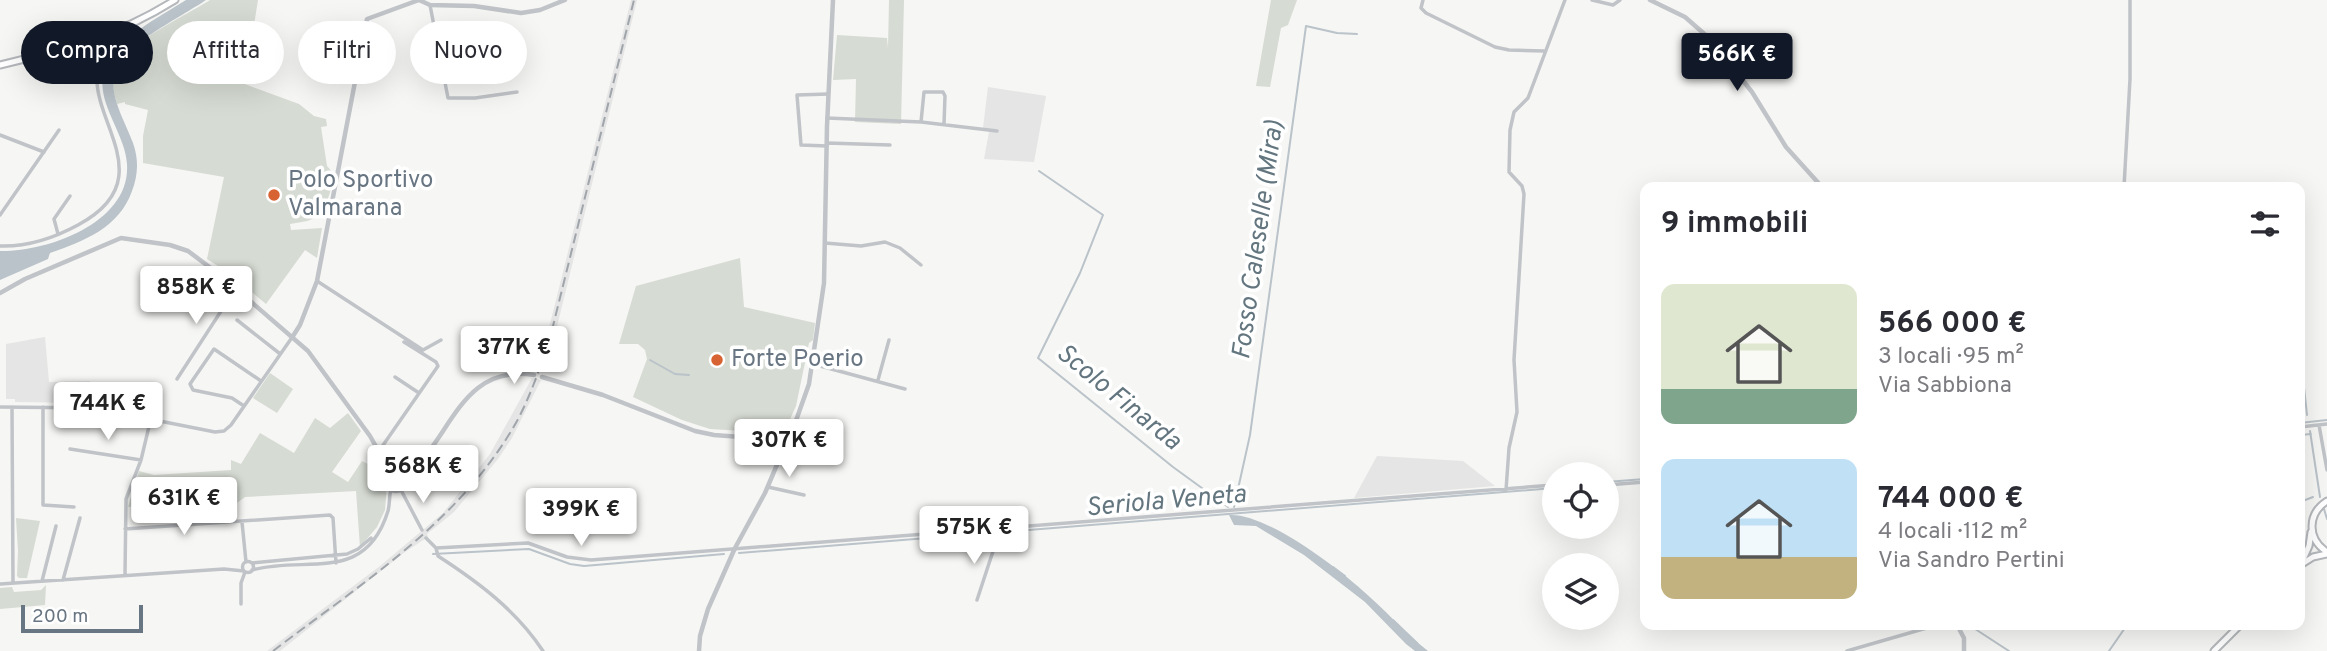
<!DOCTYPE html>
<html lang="it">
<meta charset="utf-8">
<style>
:root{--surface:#fff;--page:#f7f7f7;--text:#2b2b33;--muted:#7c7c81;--accent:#111827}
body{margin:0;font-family:Overpass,sans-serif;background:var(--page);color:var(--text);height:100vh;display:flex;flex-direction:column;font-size:26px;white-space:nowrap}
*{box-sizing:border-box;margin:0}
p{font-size:23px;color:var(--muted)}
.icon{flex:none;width:38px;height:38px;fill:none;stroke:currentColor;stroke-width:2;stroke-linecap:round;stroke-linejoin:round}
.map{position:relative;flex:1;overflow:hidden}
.panel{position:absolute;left:1640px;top:182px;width:665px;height:448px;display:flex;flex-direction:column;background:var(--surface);border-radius:14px;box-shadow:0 7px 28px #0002}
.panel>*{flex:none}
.guide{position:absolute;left:21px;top:21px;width:665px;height:63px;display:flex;gap:14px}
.controls{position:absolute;left:1542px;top:462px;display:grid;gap:14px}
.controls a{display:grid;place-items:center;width:77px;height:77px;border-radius:50%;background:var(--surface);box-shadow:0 7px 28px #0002;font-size:35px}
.scale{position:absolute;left:21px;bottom:18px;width:122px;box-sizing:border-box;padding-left:7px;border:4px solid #687582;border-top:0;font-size:19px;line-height:24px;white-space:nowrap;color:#687582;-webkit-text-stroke:5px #fff;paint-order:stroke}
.price{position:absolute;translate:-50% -60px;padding:0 16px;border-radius:7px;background:#fff;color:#222;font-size:23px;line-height:46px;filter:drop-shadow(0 2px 4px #0008)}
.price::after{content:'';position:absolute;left:50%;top:42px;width:21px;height:16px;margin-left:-10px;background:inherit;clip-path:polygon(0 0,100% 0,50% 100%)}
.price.selected{background:var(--accent);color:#fff}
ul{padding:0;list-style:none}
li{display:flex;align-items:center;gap:21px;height:175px;padding:0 21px}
li span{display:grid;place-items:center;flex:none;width:196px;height:140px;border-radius:14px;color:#555}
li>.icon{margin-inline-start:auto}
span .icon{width:84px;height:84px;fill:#fffc;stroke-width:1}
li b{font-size:30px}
h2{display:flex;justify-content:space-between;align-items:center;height:84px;padding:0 21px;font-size:30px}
.tag{padding:0 24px;border-radius:32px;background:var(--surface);box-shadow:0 7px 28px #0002;font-size:24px;line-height:63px}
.tag.selected{background:var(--accent);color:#fff}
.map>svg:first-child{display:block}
.built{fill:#e4e5e4}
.green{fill:#d6dbd3}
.water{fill:#bac3c9}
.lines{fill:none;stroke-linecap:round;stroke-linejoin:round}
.stream{stroke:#bac3c9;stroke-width:2}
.primary-casing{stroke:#b4b7bb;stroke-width:9}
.minor{stroke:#c0c3c7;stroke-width:3.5}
.tertiary{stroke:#c0c3c7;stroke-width:4.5}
.primary{stroke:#fff;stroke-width:5}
.rail{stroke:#a0a5ab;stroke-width:2;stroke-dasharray:10 5;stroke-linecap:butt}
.poi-dot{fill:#d76333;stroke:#fff;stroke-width:2.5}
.labels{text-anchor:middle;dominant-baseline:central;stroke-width:7;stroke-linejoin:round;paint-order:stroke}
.poi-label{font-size:24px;fill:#687582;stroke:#fff;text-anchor:start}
.water-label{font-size:26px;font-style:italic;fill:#63767f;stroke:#fff}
</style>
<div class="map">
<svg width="2327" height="651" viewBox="0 0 2327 651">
<rect width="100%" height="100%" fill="#f6f6f4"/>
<path class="built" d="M631,0H637L553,343L544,372L535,370L546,340Z
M988,87L1046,96L1034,162L984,159L989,132L983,128Z
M45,337L49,382L90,381L92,398L87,399V403L15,402V399H6V344Z
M532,378L541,380L512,438L498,459L454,512L427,534L428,537L405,552L280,651H267L380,566L443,513L490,454Z
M1377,456L1463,461L1495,486L1354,498Z"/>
<path class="green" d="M210,0H258L254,25H249L242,83L299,104L314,116L326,119L327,126L321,127L327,166L334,174C331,190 327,215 307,221C302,222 296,223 290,224L291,230L322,228L317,258L305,250L266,304L229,273L207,259L224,177L143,163V136L148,110L125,104V102L117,104C114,93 111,83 114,71C123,44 187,15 210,0Z
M889,0H904L901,124L855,122L856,79L833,80L837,35L887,38L888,48Z
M1271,0H1297L1288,25L1281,28L1270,87L1256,86Z
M740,258L744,307L815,323L813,340L809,343L796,406L786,428L775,433L710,429L682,420L633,397L647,359L645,350L638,344H619L636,286Z
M270,373L293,389L277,413L253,398Z
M348,413L361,431L332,472L348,482L362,461L372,466L379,456L388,471L385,510L377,527L360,547L356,491L245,497L237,503L236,493L224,494V500L128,507L139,471L154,475L231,470V460L241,464L260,433L294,453L315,418L330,428Z
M16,518L40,521L27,578H19L17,576L18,551Z
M46,585L45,605L0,609V588L12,587L14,592L41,590Z"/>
<path class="water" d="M186,0H206C187,13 127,45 118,62C104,89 124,118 133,143C139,160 138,175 132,191C119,228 84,241 50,253L48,259L0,280V251C47,252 131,223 127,164C125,131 93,101 105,67C116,39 161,16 186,0Z
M1229,515C1266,512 1344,572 1372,599C1391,616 1407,635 1428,651H1415L1406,644L1365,602L1304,555L1256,526L1234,525Z"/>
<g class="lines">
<path class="stream" d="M1039,171L1103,215L1080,273L1038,358L1173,467L1228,507
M2300,350L2307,415
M650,360L675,374L689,375
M2300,423L2327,420
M2310,431L2320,497
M2300,435L2311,434
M1606,482L1645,479
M2300,502L2313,497
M1234,507L1250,435L1306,26L1337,33L1357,34
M2324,509L2327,519
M739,553L1554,488
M433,554L529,549L570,564L584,566L724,554
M1333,567L1345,576
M1393,620L1417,643
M1969,625L2009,651
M2109,651L2127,625"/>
<defs>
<path id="primary" d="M0,65C67,49 116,37 175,0
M2327,501C2307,514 2307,539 2327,552
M2302,564L2313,557L2327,554
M2300,566L2309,546L2311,532
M2214,651L2240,625"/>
</defs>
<use href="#primary" class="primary-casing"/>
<path class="minor" d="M1423,0L1421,8L1426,13L1495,47L1509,50L1544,51
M1592,0L1613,5L1620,0
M430,5L448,98H475L517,92
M123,36L139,22
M827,118L921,122L997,131
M921,122L924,92H943L945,96L944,124
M0,135L44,152
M827,143L890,145
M827,146L801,145L797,95L828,94
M2124,187L2130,79V0
M0,215L59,130
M58,234L54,219L70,196
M825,243L861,246L885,242L900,248L921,265
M0,246C27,247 54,238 78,225C183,169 45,91 121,38L122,30
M317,281L423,350L441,340
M237,320L279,353
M813,364L905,389
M395,377L419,393
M177,379L236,288
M878,380L889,340
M244,406L232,398L193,390L190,384L214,349L261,381
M0,407L94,408L215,432L224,431L231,425L293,336
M12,407L13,583
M43,407V505L74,507
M2319,425L2327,470
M2300,427L2327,424
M70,449L141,460
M379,451L438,366L436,362L404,342
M1606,485L1645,482
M768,487L804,495
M401,490L422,530
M1506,490L1509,448L1517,412L1514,360L1524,194L1522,186L1509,172L1510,130L1514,112L1528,98L1565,0
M242,522L246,562
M125,529L330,515L333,518L336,563
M426,538L436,548L438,556C478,582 516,610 543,651
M436,548L528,543L567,557L591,560L1554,485
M242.5 567a5.5 5.5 0 1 1 11 0a5.5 5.5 0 1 1-11 0Z
M252,563L347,554L358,549L371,538
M252,570C307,555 365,585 388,511C390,504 389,496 391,489
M125,575L126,499L141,460L151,418
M63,580L80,518
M42,581L56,526
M0,584L224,569L244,571
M977,600L998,536
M241,604V583L245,572
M1847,651L1937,625"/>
<path class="tertiary" d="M1650,0L1685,17L1709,38L1752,92L1786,147L1822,187
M0,293L25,279L121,238L170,245L188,251L220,275L308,351L370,436L392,475
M293,336L300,325L317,281L367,19L419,0L430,5L474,6L521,13L540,10L565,0
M542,377L603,395L695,431L714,435L767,439L782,437
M787,450L779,448L778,440L784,436L791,440
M387 482a9 9 0 1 1 18 0a9 9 0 1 1-18 0Z
M404,478C451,442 459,363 534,375
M1957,625L1964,638V651
M699,651L700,636L708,609L735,548L765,493L779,460L791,447L793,429L809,384L824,283L827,126L833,0"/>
<use href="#primary" class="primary"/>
<path class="rail" d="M273,651C362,583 461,521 517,421C533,391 543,359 553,326L634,0"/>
</g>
<g class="poi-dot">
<circle cx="274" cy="195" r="7"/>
<circle cx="717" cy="360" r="7"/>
</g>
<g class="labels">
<g class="poi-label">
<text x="288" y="181">Polo Sportivo<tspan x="288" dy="28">Valmarana</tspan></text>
<text x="731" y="360">Forte Poerio</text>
</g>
<g class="water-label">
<text transform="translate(1259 240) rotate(-82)">Fosso Caleselle (Mira)</text>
<text transform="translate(1118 398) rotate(39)">Scolo Finarda</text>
<text transform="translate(1166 502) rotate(-5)">Seriola Veneta</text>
</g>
</g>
</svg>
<div class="controls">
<a><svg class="icon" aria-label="locate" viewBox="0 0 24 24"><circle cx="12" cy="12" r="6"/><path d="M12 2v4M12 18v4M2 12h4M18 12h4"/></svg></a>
<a><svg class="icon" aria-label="layers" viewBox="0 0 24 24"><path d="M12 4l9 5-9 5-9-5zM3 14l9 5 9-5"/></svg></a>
</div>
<div class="scale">200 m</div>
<b class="price selected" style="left:1737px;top:93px">566K €</b>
<b class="price" style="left:196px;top:326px">858K €</b>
<b class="price" style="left:514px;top:386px">377K €</b>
<b class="price" style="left:108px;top:442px">744K €</b>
<b class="price" style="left:789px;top:479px">307K €</b>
<b class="price" style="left:423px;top:505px">568K €</b>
<b class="price" style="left:184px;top:537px">631K €</b>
<b class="price" style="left:581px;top:548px">399K €</b>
<b class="price" style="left:974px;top:566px">575K €</b>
<div class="guide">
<a class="tag selected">Compra</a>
<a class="tag">Affitta</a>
<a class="tag">Filtri</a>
<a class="tag">Nuovo</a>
</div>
<section class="panel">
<h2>9 immobili<svg class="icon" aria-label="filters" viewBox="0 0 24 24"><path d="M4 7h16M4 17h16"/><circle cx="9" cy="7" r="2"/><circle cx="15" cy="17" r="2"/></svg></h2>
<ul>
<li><span style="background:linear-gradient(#dfe7d0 75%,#7fa58c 0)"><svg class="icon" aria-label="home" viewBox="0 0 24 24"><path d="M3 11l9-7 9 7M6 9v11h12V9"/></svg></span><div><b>566 000 €</b><p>3 locali · 95 m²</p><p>Via Sabbiona</p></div></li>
<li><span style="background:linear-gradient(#bfe0f5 70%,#c2b280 0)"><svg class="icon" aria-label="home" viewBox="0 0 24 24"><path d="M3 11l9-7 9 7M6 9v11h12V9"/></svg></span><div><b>744 000 €</b><p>4 locali · 112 m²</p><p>Via Sandro Pertini</p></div></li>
</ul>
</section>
</div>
